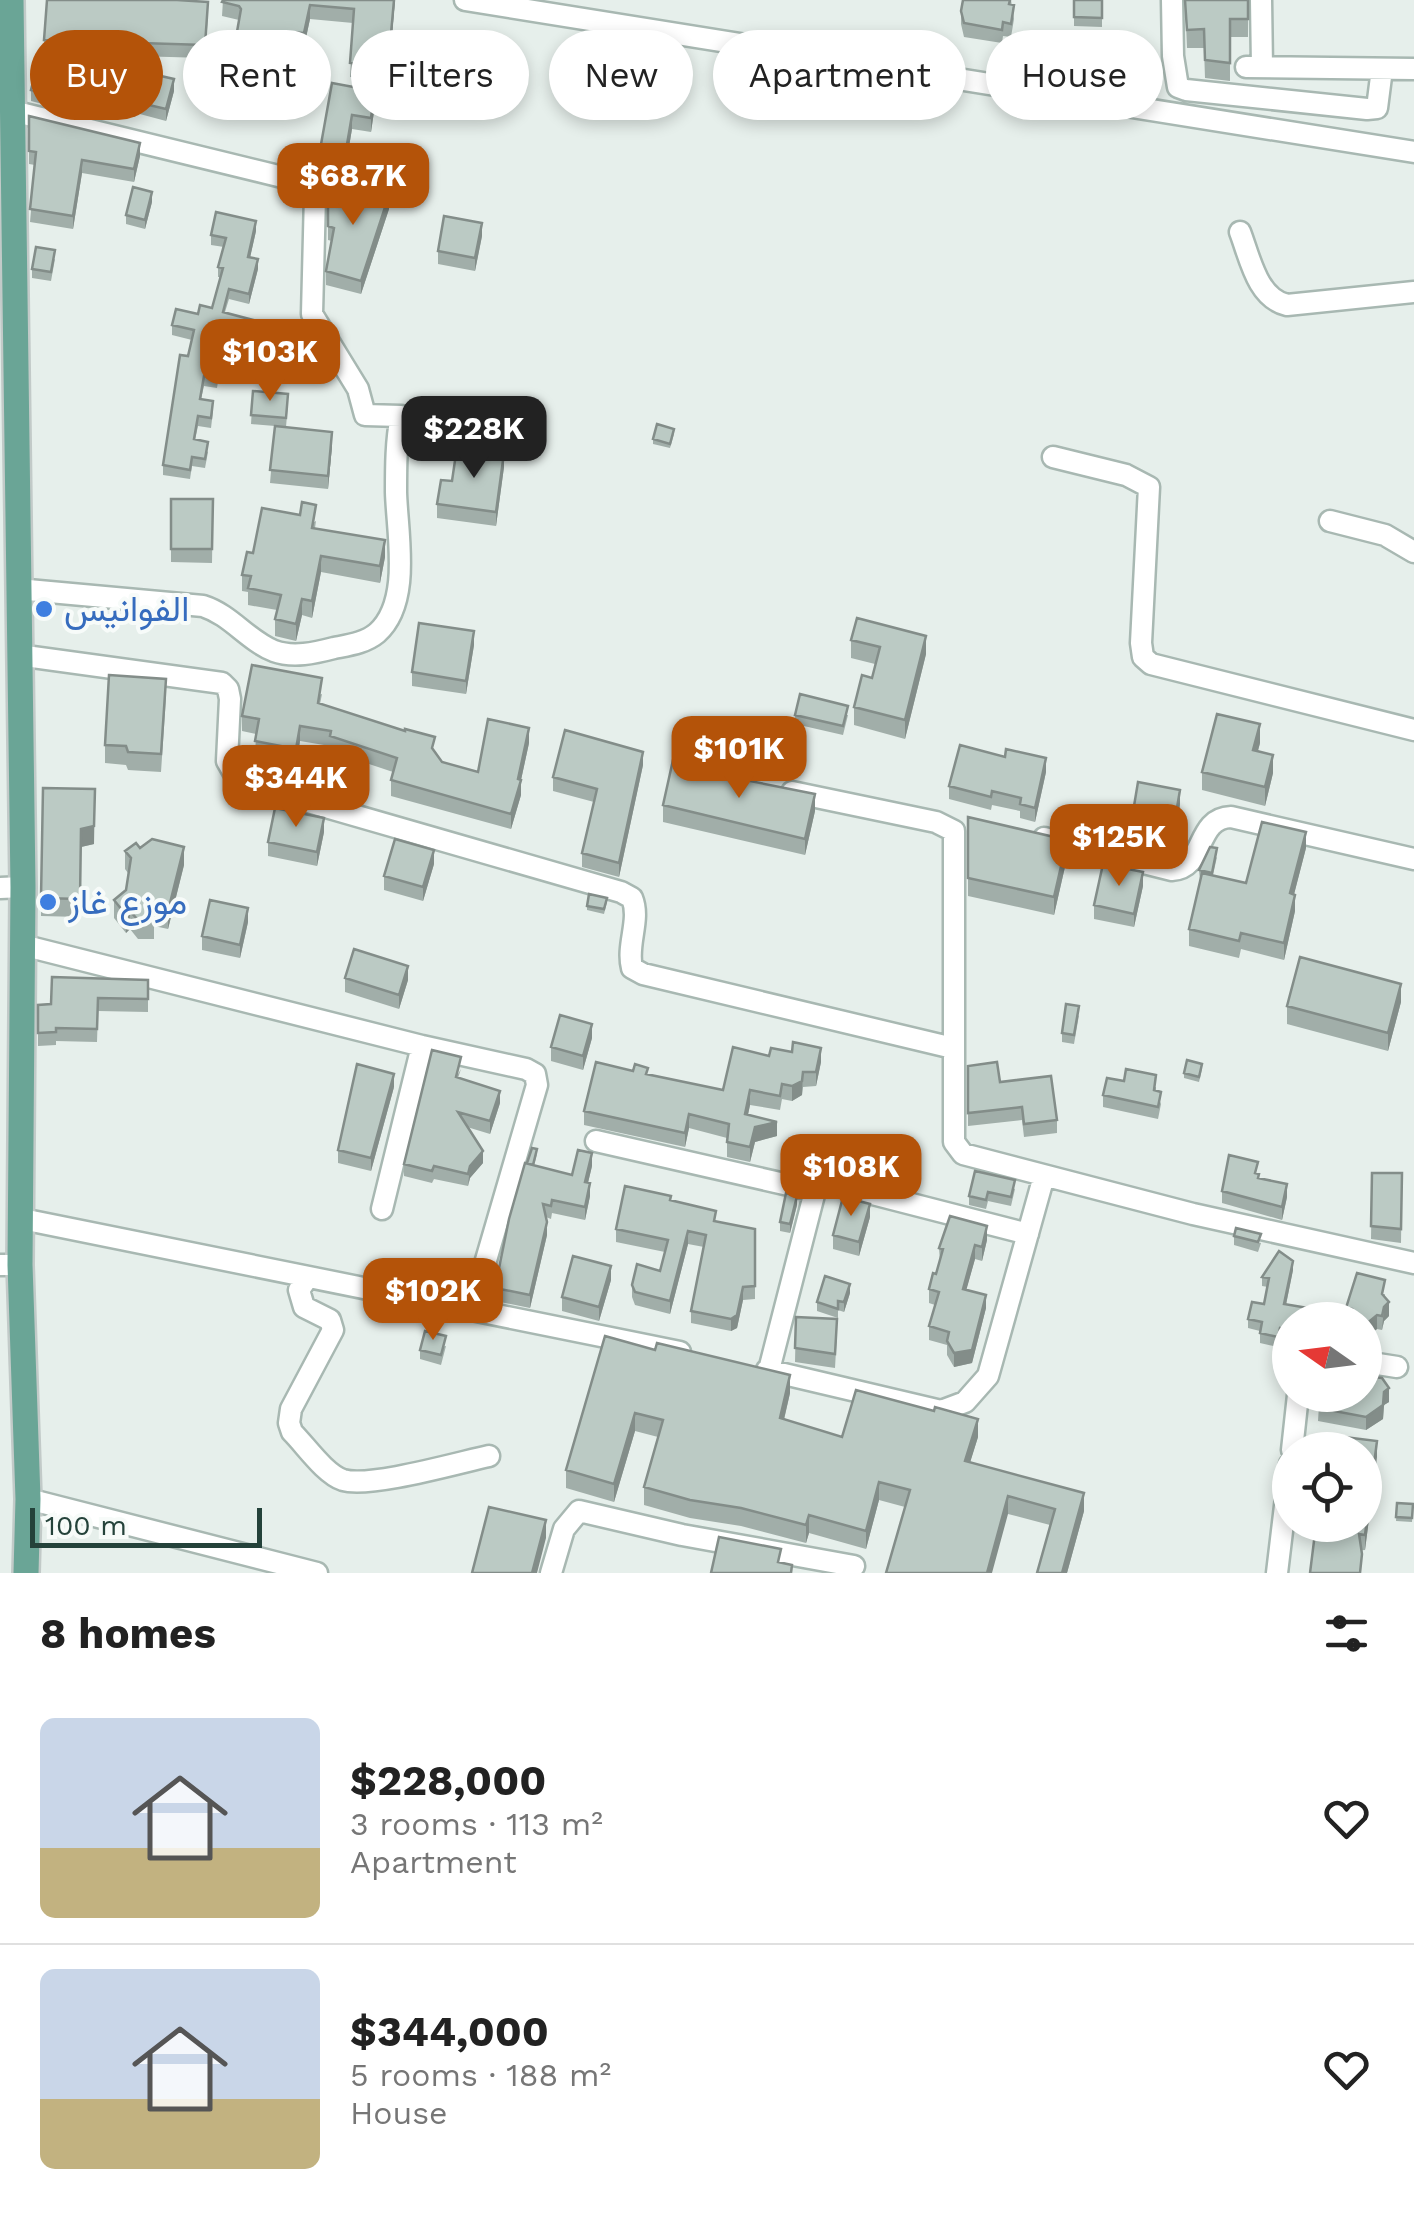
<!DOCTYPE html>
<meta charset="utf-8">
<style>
:root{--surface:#fff;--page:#f6f6f6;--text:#222;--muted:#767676;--line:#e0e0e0;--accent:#b45309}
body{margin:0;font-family:"Work Sans",Vazirmatn,sans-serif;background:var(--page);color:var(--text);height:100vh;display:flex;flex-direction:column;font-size:38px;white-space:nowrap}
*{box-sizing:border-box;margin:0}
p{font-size:32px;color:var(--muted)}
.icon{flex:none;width:55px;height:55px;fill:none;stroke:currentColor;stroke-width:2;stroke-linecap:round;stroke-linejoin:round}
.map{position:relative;height:1573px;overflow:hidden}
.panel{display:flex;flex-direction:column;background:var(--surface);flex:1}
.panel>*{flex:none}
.guide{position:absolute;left:30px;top:30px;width:1355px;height:90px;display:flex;gap:20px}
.needle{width:65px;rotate:284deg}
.controls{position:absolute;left:1272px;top:1302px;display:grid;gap:20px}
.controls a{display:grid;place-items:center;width:110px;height:110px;border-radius:50%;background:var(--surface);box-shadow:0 5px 15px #0003;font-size:50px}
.scale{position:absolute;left:30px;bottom:25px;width:232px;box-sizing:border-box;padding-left:10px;border:5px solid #24423a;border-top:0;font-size:28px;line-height:35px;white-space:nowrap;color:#24423a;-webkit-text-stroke:8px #f7fbf9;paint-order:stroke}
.price{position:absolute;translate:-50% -85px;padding:0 22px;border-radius:20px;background:var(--accent);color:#fff;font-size:32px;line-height:65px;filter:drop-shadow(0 2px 5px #0008)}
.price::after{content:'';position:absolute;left:50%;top:60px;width:30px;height:22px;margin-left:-15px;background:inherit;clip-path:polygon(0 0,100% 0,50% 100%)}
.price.selected{background:#222;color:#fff}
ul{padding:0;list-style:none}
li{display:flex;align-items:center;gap:30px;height:250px;padding:0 40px}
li+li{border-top:2px solid var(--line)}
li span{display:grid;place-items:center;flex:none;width:280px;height:200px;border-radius:15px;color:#555}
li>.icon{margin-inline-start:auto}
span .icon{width:120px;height:120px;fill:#fffc;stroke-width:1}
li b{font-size:42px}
h2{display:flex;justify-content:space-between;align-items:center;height:120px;padding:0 40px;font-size:42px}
.pill{padding:0 35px;border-radius:45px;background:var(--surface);box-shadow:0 5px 15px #0003;font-size:35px;line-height:90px}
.pill.selected{background:var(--accent);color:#fff}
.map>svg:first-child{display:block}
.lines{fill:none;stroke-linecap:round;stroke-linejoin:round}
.minor-casing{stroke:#a8b8b2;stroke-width:25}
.major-casing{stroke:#c2cac8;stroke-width:30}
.minor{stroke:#fff;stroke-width:20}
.major{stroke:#6aa596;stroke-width:25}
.wall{fill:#a1aea9}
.shaded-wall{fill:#838d89}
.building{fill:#bbcac4;stroke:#838d89;stroke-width:2.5}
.shop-dot{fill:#3f7fe0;stroke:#f7fbf9;stroke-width:4}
.labels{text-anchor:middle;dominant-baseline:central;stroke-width:8;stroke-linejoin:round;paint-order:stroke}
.shop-label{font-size:35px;fill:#366cbe;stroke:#f7fbf9;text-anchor:start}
</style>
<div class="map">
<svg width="1414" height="1573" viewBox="0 0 1414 1573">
<rect width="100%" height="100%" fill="#e6efeb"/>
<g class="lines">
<defs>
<path id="minor" d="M465,0L1414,152
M1172,0L1173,56L1178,87L1186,90L1367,109L1377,108L1382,69
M1261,0L1262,67
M1246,67L1414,69
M12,111L307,183L315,195L312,314L358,389L365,415L401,416C396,441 396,467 396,492C397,533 412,602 377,633C365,643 349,645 334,648C315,653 293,658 274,651C247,640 231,615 203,606L17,589
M1240,232C1250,258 1257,298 1287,305L1414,292
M1053,457L1126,475L1149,487L1141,643L1143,657L1151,664L1414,730
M1330,521L1385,535L1414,552
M18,655L222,683L228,689L230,699L227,761L239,782L621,892L632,898C641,920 626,945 632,968L643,974L953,1048
M792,792L936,822L954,831V1142L963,1154L1193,1214L1414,1263
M1044,838L1172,870C1206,868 1195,818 1231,817L1414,859
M0,888L23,887
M22,945L422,1046L526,1069L535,1074L537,1085L484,1267
M596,1141L815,1191
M382,1209L422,1046
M22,1219L680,1352
M0,1265H20
M308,1277L299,1290L304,1307L330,1320L333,1330L291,1409L289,1423L292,1432C306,1446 325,1474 343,1480C370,1488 457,1463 489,1456
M1365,1362L1397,1367
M767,1370L941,1411L965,1402L988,1376L1044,1176
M769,1370L815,1191L822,1181L1028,1234
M1292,1450L1298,1395
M28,1499L317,1573
M551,1573L564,1529L579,1511L682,1535L854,1566
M1277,1573L1290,1464"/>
<path id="major" d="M11,0L23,887L20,1265L28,1499L26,1573"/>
</defs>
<use href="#minor" class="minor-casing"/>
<use href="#major" class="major-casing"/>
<use href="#minor" class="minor"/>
<use href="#major" class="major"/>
</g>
<path class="wall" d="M223,0H395L388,81L350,77L353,23L310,19L304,47L290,46L288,55L282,53L280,66L235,57V43L239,20L222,16Z
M1011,0L1014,19L1011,37L1003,36L1002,43L964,37L961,24V11Z
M1074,0H1102V27L1074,26Z
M1185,0H1248V37H1230V81L1205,78L1204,48H1187Z
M208,15L205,58L64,54L174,91L166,121L136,113L135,117L91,106L89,116L31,101V90L59,75L64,54L44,53V40Z
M332,83L375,105L371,132L352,129L343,182L318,175V161Z
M29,116L140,156L134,182L82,173L73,229L30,222L35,165L29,164Z
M152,202L145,229L126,224V215Z
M328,202L389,209L361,294L326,285V271L332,241L328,240Z
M256,231L250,257L258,269L249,304L229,299L225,312L253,330L246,356L223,349L217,388L204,386L201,399L213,411L211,428L198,426L195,440L208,452L205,468L192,466L190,479L163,475V465L192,340L172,335V325L212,308L220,277H218V267L224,247L211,245V235Z
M482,236L475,271L438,264V251Z
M55,259L51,281L32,278V269Z
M253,391L288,403L286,427L332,446L328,489L270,483L275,426L251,424Z
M674,434L670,448L653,444V439Z
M504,467L496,526L437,518V504Z
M171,499H213L212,563L171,562Z
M316,521L315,528L385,557L380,583L321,572L312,618L302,615L296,641L275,636V619L277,610L248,605V592L242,591V575L253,553Z
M851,640L926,654L905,739L854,725V707L872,678L875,664L851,658Z
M474,645L466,694L412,686V672Z
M322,694L320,704L435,752L442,762L478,772L529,743L521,780V795L511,829L391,796V780L393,772L330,751V746L300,741L296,764L255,757L256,734L242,731V716Z
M166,697L161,772L128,770L126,765L105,763V745Z
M795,715H848L843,735L795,724Z
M1260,743L1258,751L1273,773L1265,806L1202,790V772Z
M643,765L619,877L582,867V853L594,802L553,791V777Z
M695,770L815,811L805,855L663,822V805Z
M1046,772L1035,822L1020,818V811L992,805L991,810L949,799V786Z
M43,788L94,844L81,847L80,917L41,916Z
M1180,804L1172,851L1130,844V830Z
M968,817L1067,858L1054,915L968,896Z
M324,832L317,866L268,856V842Z
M140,848L184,865L168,929L154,926V939H138L130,929L126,933L114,918V900L126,890L128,873L125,869V851Z
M1306,848L1294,894L1295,911L1284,960L1241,949L1239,958L1189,946V929L1200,880L1199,870L1217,857L1213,875L1246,883Z
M434,864L423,901L384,890V876Z
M1143,886L1134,927L1094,919V905Z
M607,902L604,914L587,910V906Z
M248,922L240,958L202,950V936Z
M345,978L408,980L399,1009L345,992Z
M148,980V1012L98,1011L97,1042L56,1041V1045L38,1046V1005L51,1004Z
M1401,1002L1388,1051L1287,1024V1006Z
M1079,1015L1074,1044L1062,1042V1033Z
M592,1038L583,1070L551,1061V1047Z
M769,1056L821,1062L816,1086L803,1087L802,1095L792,1101L782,1099L780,1110L750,1105L748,1115L777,1136L755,1142L750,1162L727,1157V1138L689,1128L685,1147L584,1125V1111L633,1071L723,1090Z
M968,1066L1000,1082L1057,1120V1133L1024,1137L1022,1120L968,1126Z
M461,1069L458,1078L500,1103L490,1134L467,1127L483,1163L470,1178L468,1186L434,1179L432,1183L404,1176V1164Z
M1202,1069L1199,1082L1184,1078V1073Z
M394,1087L371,1171L338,1163V1150Z
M1156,1087V1091L1161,1104L1158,1119L1103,1107V1095Z
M537,1154L534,1166L572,1175L592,1166L588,1183L590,1196L585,1220L552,1213L551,1219L546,1217L547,1235L530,1308L495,1301V1288L527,1164Z
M975,1171L1015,1189L1011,1206L988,1201L986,1209L969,1205V1196Z
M1372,1173H1402L1401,1243L1371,1239Z
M1258,1174L1259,1178L1287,1197L1282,1220L1222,1203V1191Z
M671,1201L716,1221L755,1229V1299L743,1300L737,1328L731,1331L691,1323V1311L704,1247L688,1244L670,1314L635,1305L632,1297V1285L660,1271L665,1252L616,1242V1229Z
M797,1205L790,1233L780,1231V1222Z
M870,1217L859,1256L833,1249V1235Z
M1234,1236L1261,1243L1258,1252L1234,1245Z
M987,1240L982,1261L975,1259L966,1290L986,1308L972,1363L954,1367L947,1355V1345L929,1340V1326L935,1305L929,1303V1289L936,1274L940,1262L939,1248Z
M1293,1270L1286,1305L1326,1320H1290V1339L1280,1337L1278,1347L1260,1343V1331L1248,1328V1319L1264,1304L1268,1287L1262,1286V1277Z
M611,1280L599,1321L562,1311V1297Z
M850,1293L844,1312L838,1310V1318L817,1311V1302Z
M1385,1294V1297L1389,1316L1384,1321L1382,1330L1377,1329L1365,1338V1320H1346V1308Z
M796,1317L837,1333L835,1368L795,1362Z
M605,1336L790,1393L784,1420L842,1437H978L970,1462L1084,1511L1067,1573H1037L1050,1525L1008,1514L905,1507L879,1500L866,1549L809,1533L806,1543L741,1526L690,1518L644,1505V1487L658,1437L635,1431L614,1502L566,1488V1470Z
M446,1346L441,1365L420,1359V1350Z
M1317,1395H1365L1389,1402L1384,1405L1383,1419L1366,1430L1318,1421L1319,1405L1317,1404Z
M1377,1457L1365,1550L1312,1554L1365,1525Z
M1397,1503L1413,1504L1412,1522L1396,1521Z"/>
<path class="shaded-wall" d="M394,0H395L388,81V67Z
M310,5V19L304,47V33Z
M174,79V91L166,121V109Z
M375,91V105L371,132V118Z
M352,115V129L343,182V168Z
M140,143V156L134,182V169Z
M82,160V173L73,229V216Z
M152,192V202L145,229V220Z
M389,195V209L361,294V281Z
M256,221V231L248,267V257Z
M482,223V236L475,271V258Z
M258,259V269L249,304V294Z
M253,320V330L246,356V346Z
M332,432V446L328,489V476Z
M504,453V467L496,526V512Z
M385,540V557L380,583V566Z
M321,556V572L312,618V601Z
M302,599V615L296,641V624Z
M474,631V645L466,694V681Z
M926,636V654L905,739V720Z
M1260,724V743L1253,768V750Z
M300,726V741L296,764V749Z
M529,728V743L521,780V795L511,829V814Z
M643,752V765L619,877V863Z
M1273,755V773L1265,806V787Z
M1046,758V772L1035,822V808Z
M95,789L94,844L81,847L80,917L81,829Z
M1180,790V804L1172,851V837Z
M815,794V811L805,855V839Z
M324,818V832L317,866V852Z
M1306,832V848L1290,910V893Z
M1067,840V858L1054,915V897Z
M184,847V865L168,929V911Z
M434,850V864L423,901V887Z
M1143,872V886L1134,927V914Z
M1295,895V911L1284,960V943Z
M248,908V922L240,958V945Z
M130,911V929L126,933V915Z
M408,966V980L399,1009V995Z
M1401,984V1002L1388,1051V1033Z
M592,1024V1038L583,1070V1056Z
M821,1048V1062L816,1086V1072Z
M803,1072L802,1095L792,1101V1086Z
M394,1074V1087L371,1171V1158Z
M750,1090V1105L745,1128V1114Z
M500,1091V1103L490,1134V1121Z
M689,1114V1128L685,1147V1133Z
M777,1122V1136L755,1142L750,1162V1147L755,1127Z
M483,1151V1163L470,1178L468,1186L470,1166Z
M592,1153V1166L585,1195V1182Z
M590,1183V1196L585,1220V1207Z
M1287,1184V1197L1282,1220V1207Z
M797,1196V1205L790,1233V1224Z
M870,1204V1217L859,1256V1242Z
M547,1222V1235L530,1308V1295Z
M987,1226V1240L982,1261V1247Z
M688,1231V1244L670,1314V1301Z
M975,1245V1259L963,1302V1289Z
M1293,1261V1270L1284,1314V1304Z
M611,1266V1280L599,1321V1307Z
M850,1284V1293L844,1312V1302Z
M743,1287V1300L737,1328L731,1331V1319Z
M986,1295V1308L972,1363L954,1367V1353Z
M1389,1302V1316L1384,1321L1382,1330L1384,1307Z
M1377,1315V1329L1365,1338V1325Z
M790,1375V1393L780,1436V1418Z
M1389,1388V1402L1384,1405L1383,1419L1366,1430V1417L1384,1392Z
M635,1413V1431L614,1502V1484Z
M978,1419V1437L965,1479V1461Z
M1377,1441V1457L1365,1550V1535Z
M879,1482V1500L866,1549V1531Z
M1084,1493V1511L1067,1573H1062Z
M1008,1496V1514L992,1573H987Z
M809,1515V1533L806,1543V1525Z
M546,1520V1538L537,1573H532Z"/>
<path class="building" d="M47,0H177L208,2L205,45L44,40Z
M223,0H394L388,67L350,63L354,9L310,5L304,33L290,32L288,41L282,39L280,52L235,43L241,9L239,6L222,2Z
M963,0H1010L1009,4L1014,5L1011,24L1003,22L1002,30L964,23L961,11Z
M1074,0H1102V18L1074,17Z
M1185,0H1248V19H1230V63L1205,60L1204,29L1187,30Z
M64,54L174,79L166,109L136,102L135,105L91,94L89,104L31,90L36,69L59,75Z
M332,83L375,91L371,118L352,115L343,168L318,161Z
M29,116L140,143L134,169L82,160L73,216L30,209L36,152L29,151Z
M334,181L389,195L361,281L326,271L334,228L328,226V202Z
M133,187L152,192L145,220L126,215Z
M216,212L256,221L248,257L258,259L249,294L229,289L223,312L253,320L246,346L223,339L217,378L204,376L200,399L213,401L211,418L198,416L194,439L208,442L205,459L192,457L190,470L163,465L180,355L188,356L194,330L172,325L176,309L198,314L200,305L212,308L223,268L218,267L226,238L211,235Z
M444,216L482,223L475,258L438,251Z
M36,247L55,250L51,272L32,269Z
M253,391L288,394L286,418L251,415Z
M657,424L674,429L670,444L653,439Z
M275,426L332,432L328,476L270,470Z
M457,447L504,453L496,512L437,504L441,480L452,481Z
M171,499H213L212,549H171Z
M302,502L316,505L312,528L385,540L380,566L321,556L312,601L302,599L296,624L275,619L281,595L248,588L251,576L242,575L247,552L253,553L262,508L300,515Z
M857,618L926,636L905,720L854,707L862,675L872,678L880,647L851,640Z
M419,623L474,631L466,681L412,672Z
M252,665L322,678L318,703L405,731V729L435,737L432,748L442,762L478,772L488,719L529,728L518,779L521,780L511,814L391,780L397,758L330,736L331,731L300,726L296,749L255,741L259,719L242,716Z
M109,675L166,679L161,754L128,752L126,746L105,745Z
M800,694L848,706L843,726L795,715Z
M1217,714L1260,724L1253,750L1273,755L1265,787L1202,772Z
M565,730L643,752L619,863L582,853L597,789L553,777Z
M960,745L1005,757L1006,749L1046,758L1035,808L1020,804L1021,798L992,791L991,797L949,786Z
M673,760L686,763L695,770L815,794L805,839L663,805Z
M1138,782L1180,790L1172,837L1130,830Z
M43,788L95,789L94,826L81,829L80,899L41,898Z
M275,808L324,818L317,852L268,842Z
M968,817L1067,840L1054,897L968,878Z
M1262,822L1306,832L1290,893L1295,895L1284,943L1241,933L1239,941L1189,929L1202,873L1246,883Z
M152,839L184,847L168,911L154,908V921L138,920L130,911L126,915L114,900L126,890L131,858L125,851L136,843L140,848Z
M395,839L434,850L423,887L384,876Z
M1210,847L1217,848L1212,873L1199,870Z
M1103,864L1143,872L1134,914L1094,905Z
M589,894L607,898L604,909L587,906Z
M210,900L248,908L240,945L202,936Z
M354,949L408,966L399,995L345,978Z
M1300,957L1401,984L1388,1033L1287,1006Z
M52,977L148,980V999L98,998L97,1029L56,1028V1032L38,1033V1005L51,1004Z
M1066,1004L1079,1006L1074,1035L1062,1033Z
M560,1015L592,1024L583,1056L551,1047Z
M793,1042L821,1048L816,1072H803L802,1081L792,1086L782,1084L780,1096L750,1090L745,1114L777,1122L755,1127L750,1147L727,1142L729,1124L689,1114L685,1133L584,1111L596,1062L633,1071L635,1064L648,1068L646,1074L723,1090L733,1047L769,1056L771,1048L792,1052Z
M432,1050L461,1057L456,1077L500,1091L490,1121L458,1112L483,1151L470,1166L468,1174L434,1166L432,1171L404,1164Z
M1187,1060L1202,1064L1199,1077L1184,1073Z
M997,1062L1000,1082L1051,1076L1057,1120L1024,1124L1022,1107L968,1113V1066Z
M357,1064L394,1074L371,1158L338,1150Z
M1126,1069L1156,1075L1154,1090L1161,1092L1158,1107L1103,1095L1107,1078L1124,1081Z
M532,1148L537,1149L533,1165L527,1163Z
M578,1150L592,1153L585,1182L590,1183L585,1207L552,1200L551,1206L543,1204L547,1222L530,1295L495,1288L509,1219L525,1163L572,1175Z
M1229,1155L1258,1162L1255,1173L1259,1174L1258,1178L1287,1184L1282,1207L1222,1191Z
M975,1171L1015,1180L1011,1197L988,1192L986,1200L969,1196Z
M1372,1173H1402L1401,1229L1371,1226Z
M625,1186L671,1196L670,1200L716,1211L714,1221L755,1229V1286L743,1287L737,1315L731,1319L691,1311L706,1235L688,1231L670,1301L635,1292L632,1285L637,1264L660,1271L668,1240L616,1229Z
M786,1193L797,1196L790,1224L780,1222Z
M843,1197L870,1204L859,1242L833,1235Z
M950,1216L987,1226L982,1247L975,1245L963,1289L986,1295L972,1350L954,1353L947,1341L949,1332L929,1326L939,1292L929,1289L933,1273L936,1274L943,1249L939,1248Z
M1236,1228L1261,1234L1258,1242L1234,1236Z
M1279,1251L1293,1261L1284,1304L1326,1311L1324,1320H1290V1330L1280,1328L1278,1337L1260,1333L1262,1322L1248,1319L1252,1302L1264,1304L1269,1278L1262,1277Z
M573,1256L611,1266L599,1307L562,1297Z
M1357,1273L1385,1280L1382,1294L1389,1302L1384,1307L1382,1316L1377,1315L1365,1325V1320H1349L1352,1309L1346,1308Z
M825,1276L850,1284L844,1302L838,1301V1309L817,1302Z
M796,1317L837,1319L835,1354L795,1348Z
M425,1331L446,1336L441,1355L420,1350Z
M605,1336L655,1350L657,1343L790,1375L780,1418L842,1437L856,1390L934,1411L935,1407L978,1419L965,1461L1084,1493L1062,1573H1037L1055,1509L1008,1496L987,1573H886L910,1490L879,1482L866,1531L809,1515L806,1525L741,1508L690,1500L644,1487L663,1420L635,1413L614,1484L566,1470Z
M1365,1376L1382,1378L1389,1388L1384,1392L1383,1405L1366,1417L1318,1408L1321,1395H1365Z
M1328,1435L1377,1441L1365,1535L1359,1534L1362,1554L1360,1573H1310L1316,1525H1365V1450H1327Z
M1397,1503L1413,1504L1412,1518L1396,1517Z
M489,1507L546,1520L532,1573H472Z
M719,1537L781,1549L778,1562L792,1565L791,1573H711Z"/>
<g class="shop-dot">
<circle cx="44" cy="609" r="10"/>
<circle cx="48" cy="902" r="10"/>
</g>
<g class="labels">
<g class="shop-label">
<text x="64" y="609">الفوانيس</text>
<text x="68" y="902">موزع غاز</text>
</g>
</g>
</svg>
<div class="controls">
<a><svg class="needle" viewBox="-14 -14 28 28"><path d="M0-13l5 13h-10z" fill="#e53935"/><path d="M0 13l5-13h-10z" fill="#767676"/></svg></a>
<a><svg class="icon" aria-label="locate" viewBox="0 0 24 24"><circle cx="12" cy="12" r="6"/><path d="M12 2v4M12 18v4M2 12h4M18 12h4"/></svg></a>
</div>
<div class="scale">100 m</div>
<b class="price" style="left:353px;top:228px">$68.7K</b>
<b class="price" style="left:270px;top:404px">$103K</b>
<b class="price selected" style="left:474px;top:481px">$228K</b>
<b class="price" style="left:739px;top:801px">$101K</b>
<b class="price" style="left:296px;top:830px">$344K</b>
<b class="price" style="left:1119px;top:889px">$125K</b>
<b class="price" style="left:851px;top:1219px">$108K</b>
<b class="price" style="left:433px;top:1343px">$102K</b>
<div class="guide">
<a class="pill selected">Buy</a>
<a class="pill">Rent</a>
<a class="pill">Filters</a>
<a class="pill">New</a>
<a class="pill">Apartment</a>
<a class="pill">House</a>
</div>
</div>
<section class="panel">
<h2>8 homes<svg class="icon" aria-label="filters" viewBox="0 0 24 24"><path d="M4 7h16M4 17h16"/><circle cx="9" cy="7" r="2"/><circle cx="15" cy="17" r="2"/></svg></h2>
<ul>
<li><span style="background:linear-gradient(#c9d6e8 65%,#c2b280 0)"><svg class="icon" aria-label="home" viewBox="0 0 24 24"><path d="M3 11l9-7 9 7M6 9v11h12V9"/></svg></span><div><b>$228,000</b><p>3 rooms · 113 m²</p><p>Apartment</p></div><svg class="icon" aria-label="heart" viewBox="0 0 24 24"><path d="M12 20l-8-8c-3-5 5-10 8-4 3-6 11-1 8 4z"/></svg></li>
<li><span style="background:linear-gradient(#c9d6e8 65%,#c2b280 0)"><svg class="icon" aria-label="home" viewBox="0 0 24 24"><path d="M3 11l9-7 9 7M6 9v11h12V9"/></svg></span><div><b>$344,000</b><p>5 rooms · 188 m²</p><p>House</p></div><svg class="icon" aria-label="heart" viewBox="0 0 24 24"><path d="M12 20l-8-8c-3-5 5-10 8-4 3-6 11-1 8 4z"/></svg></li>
</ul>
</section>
